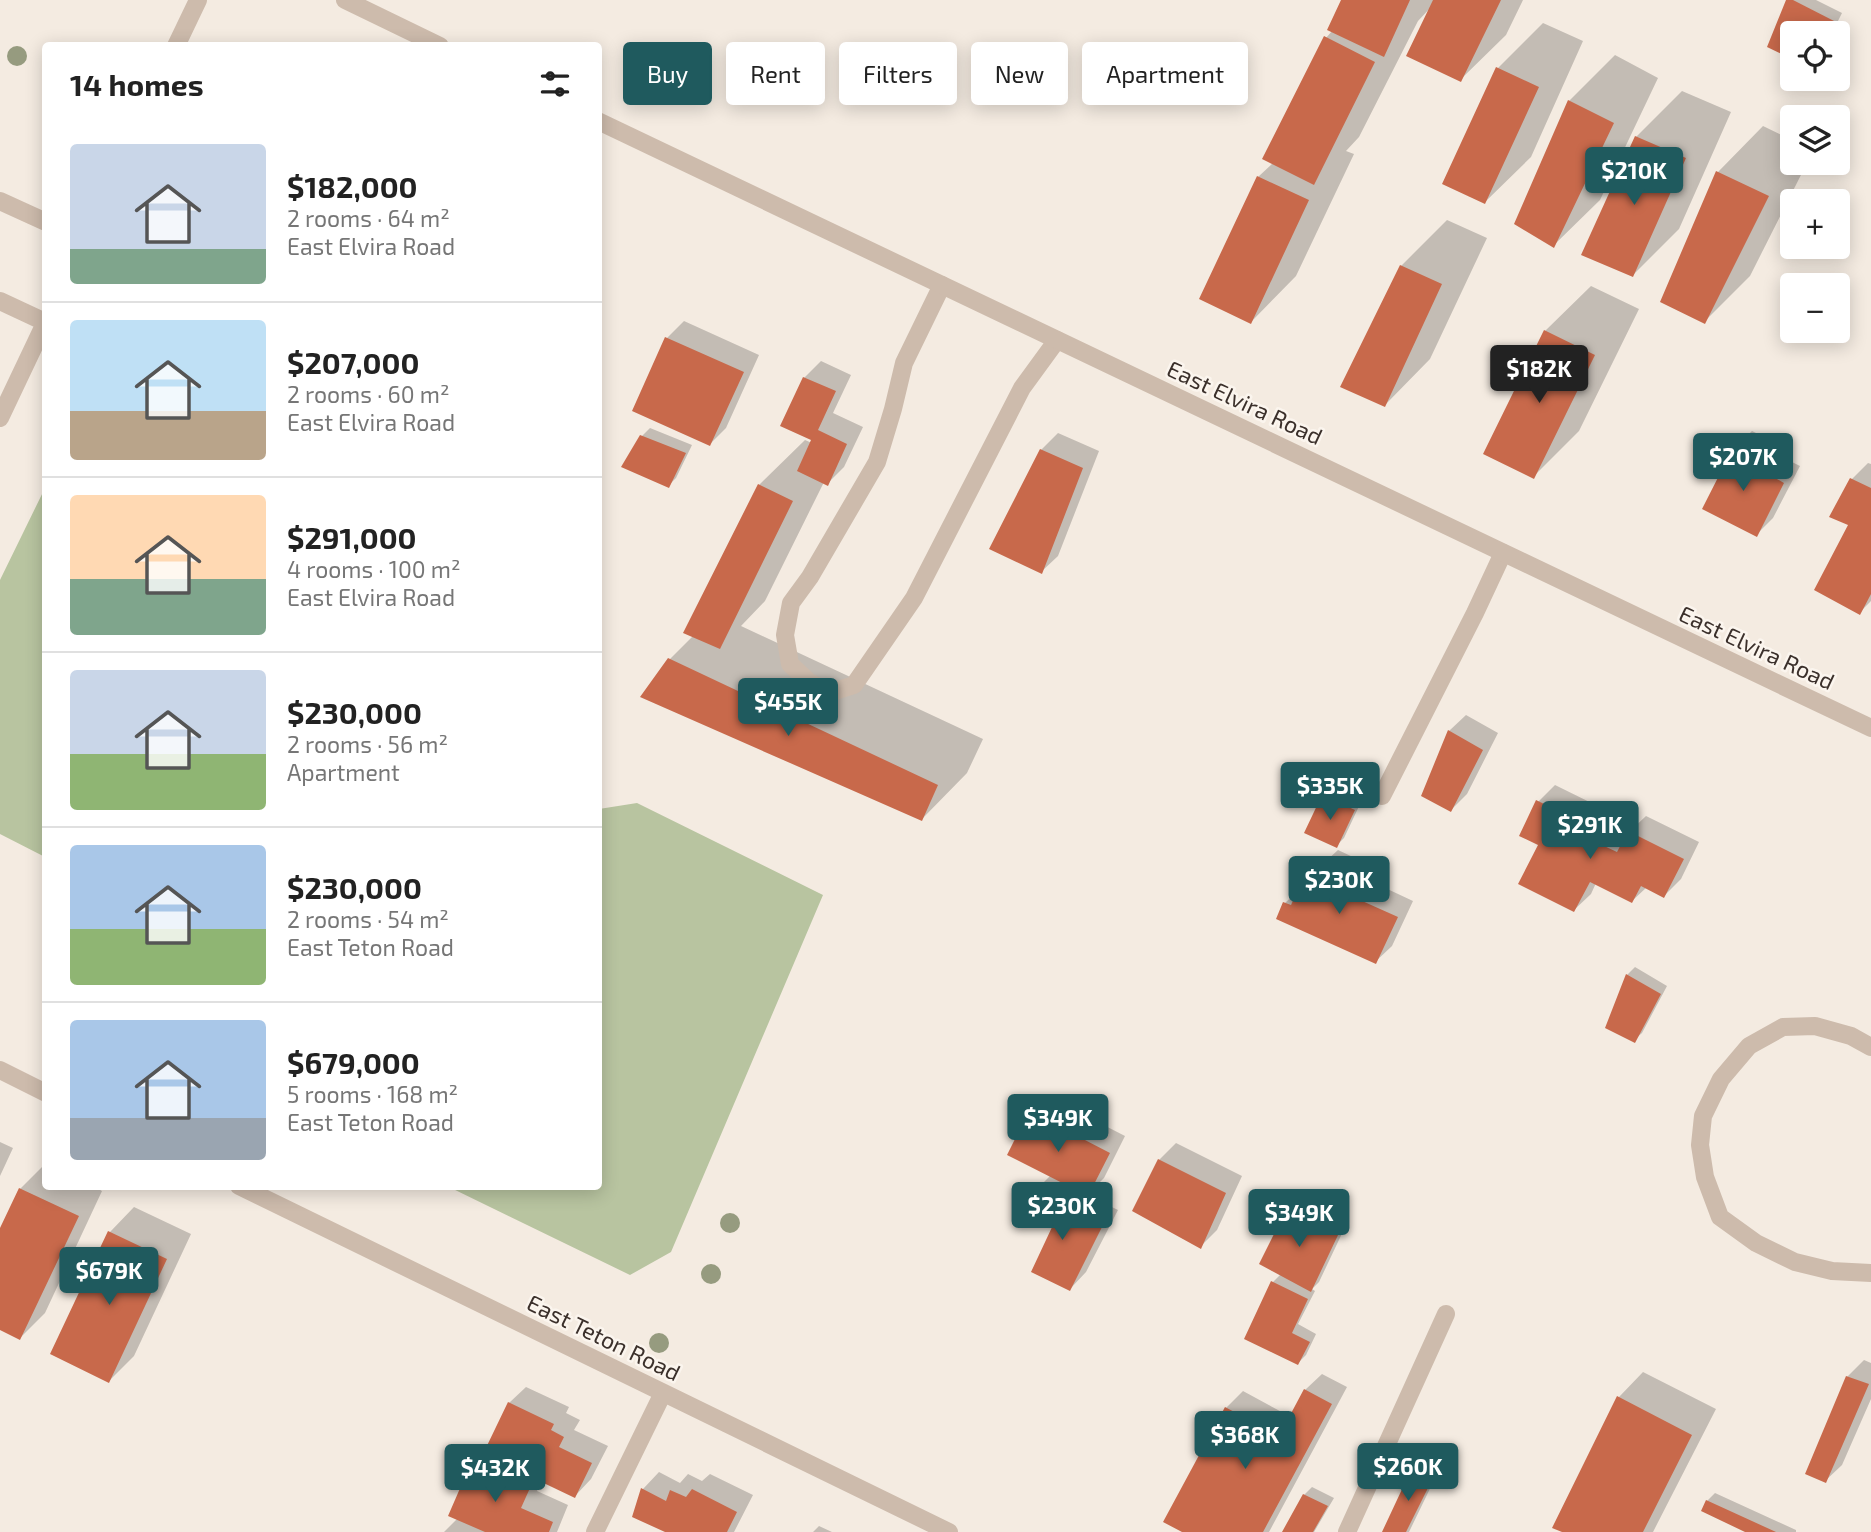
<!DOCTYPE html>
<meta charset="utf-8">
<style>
:root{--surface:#fff;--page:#f2f2f2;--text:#222;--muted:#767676;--line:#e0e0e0;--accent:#1f5a5e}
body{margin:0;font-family:"Exo 2",sans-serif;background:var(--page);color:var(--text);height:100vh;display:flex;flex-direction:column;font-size:26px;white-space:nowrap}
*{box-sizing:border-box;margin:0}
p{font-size:23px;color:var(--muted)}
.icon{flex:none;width:38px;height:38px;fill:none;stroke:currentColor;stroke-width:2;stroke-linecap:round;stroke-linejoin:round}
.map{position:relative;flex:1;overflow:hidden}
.side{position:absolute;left:42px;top:42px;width:560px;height:1148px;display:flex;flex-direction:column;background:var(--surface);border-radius:7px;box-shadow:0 4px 18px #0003}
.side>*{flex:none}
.banner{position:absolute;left:623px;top:42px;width:665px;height:63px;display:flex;gap:14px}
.controls{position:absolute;left:1780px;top:21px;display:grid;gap:14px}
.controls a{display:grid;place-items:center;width:70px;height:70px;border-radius:7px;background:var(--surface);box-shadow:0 4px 18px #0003;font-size:35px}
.price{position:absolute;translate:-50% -60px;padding:0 16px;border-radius:7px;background:var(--accent);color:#fff;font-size:23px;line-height:46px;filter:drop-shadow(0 2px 4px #0008)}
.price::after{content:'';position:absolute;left:50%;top:42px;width:21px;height:16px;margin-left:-10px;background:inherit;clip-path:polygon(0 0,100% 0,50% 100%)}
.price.selected{background:#222;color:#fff}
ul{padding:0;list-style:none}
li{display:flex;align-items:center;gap:21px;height:175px;padding:0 28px}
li+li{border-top:2px solid var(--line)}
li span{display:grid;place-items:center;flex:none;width:196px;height:140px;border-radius:7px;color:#555}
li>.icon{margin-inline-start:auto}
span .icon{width:84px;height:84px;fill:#fffc;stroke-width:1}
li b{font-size:30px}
h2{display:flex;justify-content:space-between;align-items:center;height:84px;padding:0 28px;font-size:30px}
.chip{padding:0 24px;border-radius:7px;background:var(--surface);box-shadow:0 4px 18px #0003;font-size:24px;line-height:63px}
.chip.selected{background:var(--accent);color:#fff}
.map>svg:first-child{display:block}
.green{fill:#b8c4a0}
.shadow{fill:#0003}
.building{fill:#c8694b}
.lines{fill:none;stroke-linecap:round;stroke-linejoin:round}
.service{stroke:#cdbbac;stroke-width:18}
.minor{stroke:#cdbbac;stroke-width:18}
.tree{fill:#969b7f}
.labels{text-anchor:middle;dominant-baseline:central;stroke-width:5;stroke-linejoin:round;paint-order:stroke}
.street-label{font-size:23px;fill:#3b302b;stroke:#fbf5ee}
</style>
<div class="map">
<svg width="1871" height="1532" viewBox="0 0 1871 1532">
<rect width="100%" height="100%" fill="#f4ebe1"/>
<path class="green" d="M45,488V857L0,834V580Z
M637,803L823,895L671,1252L630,1275L449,1187L598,1186L599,809Z"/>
<path class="shadow" d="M1343,0H1523L1506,35L1460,80L1432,6L1418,21L1359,137L1346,151L1354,154L1296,276L1251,322L1258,177L1273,163L1326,38L1332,31Z
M1788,0H1816L1842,13L1832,33H1792V57Z
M1543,23L1583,41L1531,157L1485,202L1498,68Z
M1615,55L1658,78L1600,200L1554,245L1516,224L1569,101Z
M1682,91L1731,112L1679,229L1633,275L1636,137Z
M1763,126L1792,140V163H1807L1750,276L1704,322L1662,301L1718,172Z
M1447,220L1487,238L1430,359L1385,405L1401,266Z
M1591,286L1639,309L1579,431L1534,476L1545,331Z
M684,321L759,355L726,428L710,444L634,410L667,338Z
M821,361L851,375L833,413L863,427L844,467L827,484L824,482L765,601L741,626L983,739L967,773L922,819L669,660L694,635L759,485L805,440L812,443L804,378Z
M650,428L692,445L676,478L668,486L642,436Z
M1752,431L1778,444L1776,454L1800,466L1773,518L1757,534L1735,447Z
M1058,433L1099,451L1058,556L1041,572V450Z
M1868,463L1871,464V601L1859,613L1851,525L1852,479Z
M1466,715L1498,733L1467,794L1451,810L1449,731Z
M1555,785L1622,818L1617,828L1628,833L1646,816L1699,842L1681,879L1664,896L1647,887L1632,901L1596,883L1591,894L1574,910L1540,844L1538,802Z
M1331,788L1361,802L1344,838L1336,846L1323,796Z
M1338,850L1372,866L1366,879L1413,901L1392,946L1375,962L1285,903L1302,887L1306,878L1322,861L1325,862Z
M1635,967L1667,986L1642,1033L1634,1040L1627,975Z
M1047,1096L1125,1136L1104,1178L1087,1195L1118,1210L1086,1272L1070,1289L1055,1224L1033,1193L1051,1175L1031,1112Z
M0,1142L13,1148L0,1176Z
M1176,1143L1242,1176L1217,1230L1201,1246L1159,1160Z
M45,1164L46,1186H93L102,1191L45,1313L20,1338L0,1328V1232L20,1189Z
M1296,1201L1346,1225L1319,1282L1312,1289L1315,1291L1298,1324L1316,1334L1306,1355L1298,1363L1273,1282L1281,1274L1288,1209Z
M134,1207L191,1234L134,1356L109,1381L110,1232Z
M1864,1360L1871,1363V1399L1842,1465L1825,1481L1847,1377Z
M1643,1372L1716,1409L1653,1532H1566L1619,1397Z
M1322,1374L1347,1387L1269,1532H1186L1165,1521L1226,1408L1243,1391L1291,1417L1305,1390Z
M526,1387L569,1407L566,1413L580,1420L574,1430L608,1446L591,1479L575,1496L541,1480L537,1491L568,1505L557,1532H444L458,1518L450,1515L473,1464L488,1449L509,1403Z
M1420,1463L1438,1472L1409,1532H1384L1412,1471Z
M659,1472L680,1483L688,1474L702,1481L710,1474L753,1495L734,1532H669L634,1516L643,1489Z
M1312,1487L1334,1498L1314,1532H1284L1304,1495Z
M1715,1493L1796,1530V1532H1750L1707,1501Z
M819,1526L832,1532H813Z"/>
<path class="building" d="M1341,0H1410L1384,57L1327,30Z
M1433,0H1501L1461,82L1406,56Z
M1786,0H1793L1836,22L1830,33H1792V59L1767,47Z
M1324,36L1375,62L1314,185L1262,159Z
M1496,67L1539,87L1485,204L1442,184Z
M1568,100L1614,123L1554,248L1514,224Z
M1635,136L1686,158L1633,277L1581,255Z
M1716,171L1769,196L1705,324L1660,302Z
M1257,176L1309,200L1251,324L1199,299Z
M1400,265L1442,284L1385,407L1340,387Z
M1544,330L1595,355L1534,479L1483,454Z
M665,337L744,372L710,446L632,411Z
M803,377L836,391L818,430L847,444L828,486L797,471L811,440L780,426Z
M640,435L686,453L669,488L621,467Z
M1734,446L1762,461L1761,470L1784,483L1757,537L1702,509Z
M1040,449L1083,468L1042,574L989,549Z
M1850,478L1871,488V594L1860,615L1814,590L1848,525L1829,517Z
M758,484L793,501L720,649L683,633Z
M668,658L938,785L922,821L640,697Z
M1448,730L1483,750L1451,812L1421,796Z
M1322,795L1355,810L1337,848L1304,833Z
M1536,800L1607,835L1602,845L1617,852L1628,831L1684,859L1664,898L1641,886L1632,903L1590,882L1574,912L1518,884L1538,845L1519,836Z
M1319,866L1357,882L1351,896L1398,917L1376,964L1276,919L1283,902L1291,905L1304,877L1316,883Z
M1626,974L1661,994L1635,1043L1605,1028Z
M1029,1111L1110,1153L1088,1196L1007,1155Z
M1158,1159L1226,1193L1201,1249L1132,1211Z
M19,1188L79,1216L20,1340L0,1330V1228Z
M1031,1192L1102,1227L1070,1291L1031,1272L1053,1225L1020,1210Z
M1287,1208L1339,1233L1311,1292L1259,1264Z
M108,1231L167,1259L109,1383L50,1354Z
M1271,1281L1308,1299L1292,1333L1310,1342L1298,1365L1244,1339Z
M1846,1376L1869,1384L1826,1483L1805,1474Z
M1304,1389L1332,1404L1263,1532H1182L1163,1522L1225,1407L1279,1436Z
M1617,1396L1692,1435L1643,1532H1562L1552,1528Z
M508,1402L554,1424L551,1430L564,1437L559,1447L592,1463L575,1498L483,1454Z
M471,1463L530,1488L521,1508L553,1522L549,1532H485L448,1516Z
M1411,1470L1432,1480L1406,1532H1382Z
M641,1488L666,1501L670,1490L686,1497L692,1489L737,1512L727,1532H665L632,1517Z
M1303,1494L1328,1506L1313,1532H1282Z
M1706,1500L1776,1532H1745L1701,1511Z"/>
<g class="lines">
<path class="service" d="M176,46L198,0
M0,201L46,222
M942,285L904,363L893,409L877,462L810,577L791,603L785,635L790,664L809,682L829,693L854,685L914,598L1022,388L1057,340
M0,301L45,322
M0,418L46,321
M1382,796L1475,613L1503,553
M1871,1047L1851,1036L1815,1026L1783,1027L1749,1046L1721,1079L1703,1116L1700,1145L1705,1177L1720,1217L1756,1243L1795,1262L1832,1271L1871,1273
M1347,1532L1446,1314"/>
<path class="minor" d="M345,0L440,46
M598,121L1871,728
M0,1070L46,1093
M239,1186L949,1532
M595,1532L663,1393"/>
</g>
<g class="tree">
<circle cx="17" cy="56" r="10"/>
<circle cx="730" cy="1223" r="10"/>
<circle cx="711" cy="1274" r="10"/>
<circle cx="659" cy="1343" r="10"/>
</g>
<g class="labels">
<g class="street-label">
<text transform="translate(1245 402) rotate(25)">East Elvira Road</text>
<text transform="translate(1757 647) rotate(25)">East Elvira Road</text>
<text transform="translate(604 1337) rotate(26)">East Teton Road</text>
</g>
</g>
</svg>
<div class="controls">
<a><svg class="icon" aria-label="locate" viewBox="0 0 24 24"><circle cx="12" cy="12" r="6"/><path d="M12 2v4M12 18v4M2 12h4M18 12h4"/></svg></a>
<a><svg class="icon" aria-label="layers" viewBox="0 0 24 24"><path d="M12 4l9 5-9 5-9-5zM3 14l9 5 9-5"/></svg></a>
<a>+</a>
<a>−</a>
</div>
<b class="price" style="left:1634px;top:207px">$210K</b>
<b class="price selected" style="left:1539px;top:405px">$182K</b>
<b class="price" style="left:1743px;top:493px">$207K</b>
<b class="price" style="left:788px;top:738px">$455K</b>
<b class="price" style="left:1330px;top:822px">$335K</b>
<b class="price" style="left:1590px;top:861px">$291K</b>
<b class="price" style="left:1339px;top:916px">$230K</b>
<b class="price" style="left:1058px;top:1154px">$349K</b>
<b class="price" style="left:1062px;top:1242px">$230K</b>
<b class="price" style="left:1299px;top:1249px">$349K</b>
<b class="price" style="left:109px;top:1307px">$679K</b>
<b class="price" style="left:1245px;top:1471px">$368K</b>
<b class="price" style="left:1408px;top:1503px">$260K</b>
<b class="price" style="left:495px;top:1504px">$432K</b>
<div class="banner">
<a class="chip selected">Buy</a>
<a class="chip">Rent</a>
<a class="chip">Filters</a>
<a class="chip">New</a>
<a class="chip">Apartment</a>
</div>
<section class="side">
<h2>14 homes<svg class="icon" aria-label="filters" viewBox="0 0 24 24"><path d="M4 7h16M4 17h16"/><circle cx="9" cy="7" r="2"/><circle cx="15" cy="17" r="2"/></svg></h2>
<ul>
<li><span style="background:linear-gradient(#c9d6e8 75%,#7fa58c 0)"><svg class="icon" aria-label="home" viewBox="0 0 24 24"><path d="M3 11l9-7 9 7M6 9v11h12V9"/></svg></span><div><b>$182,000</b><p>2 rooms · 64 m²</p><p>East Elvira Road</p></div></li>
<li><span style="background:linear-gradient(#bfe0f5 65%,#b9a48a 0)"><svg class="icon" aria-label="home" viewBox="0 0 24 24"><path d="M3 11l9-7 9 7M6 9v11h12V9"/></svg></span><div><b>$207,000</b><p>2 rooms · 60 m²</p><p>East Elvira Road</p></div></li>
<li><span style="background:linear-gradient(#ffd9b3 60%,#7fa58c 0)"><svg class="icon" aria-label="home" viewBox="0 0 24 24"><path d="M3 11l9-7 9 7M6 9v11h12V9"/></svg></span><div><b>$291,000</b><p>4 rooms · 100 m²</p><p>East Elvira Road</p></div></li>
<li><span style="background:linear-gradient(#c9d6e8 60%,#8fb573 0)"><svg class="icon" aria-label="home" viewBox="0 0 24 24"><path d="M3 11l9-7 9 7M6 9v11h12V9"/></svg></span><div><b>$230,000</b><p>2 rooms · 56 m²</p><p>Apartment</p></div></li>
<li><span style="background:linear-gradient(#a9c7e8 60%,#8fb573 0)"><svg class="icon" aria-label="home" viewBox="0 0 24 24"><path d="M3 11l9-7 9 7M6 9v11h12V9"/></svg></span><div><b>$230,000</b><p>2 rooms · 54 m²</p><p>East Teton Road</p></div></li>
<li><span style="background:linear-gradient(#a9c7e8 70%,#9aa5b1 0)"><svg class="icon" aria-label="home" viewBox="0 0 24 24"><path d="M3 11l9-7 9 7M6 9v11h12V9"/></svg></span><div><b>$679,000</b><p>5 rooms · 168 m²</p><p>East Teton Road</p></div></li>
</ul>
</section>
</div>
